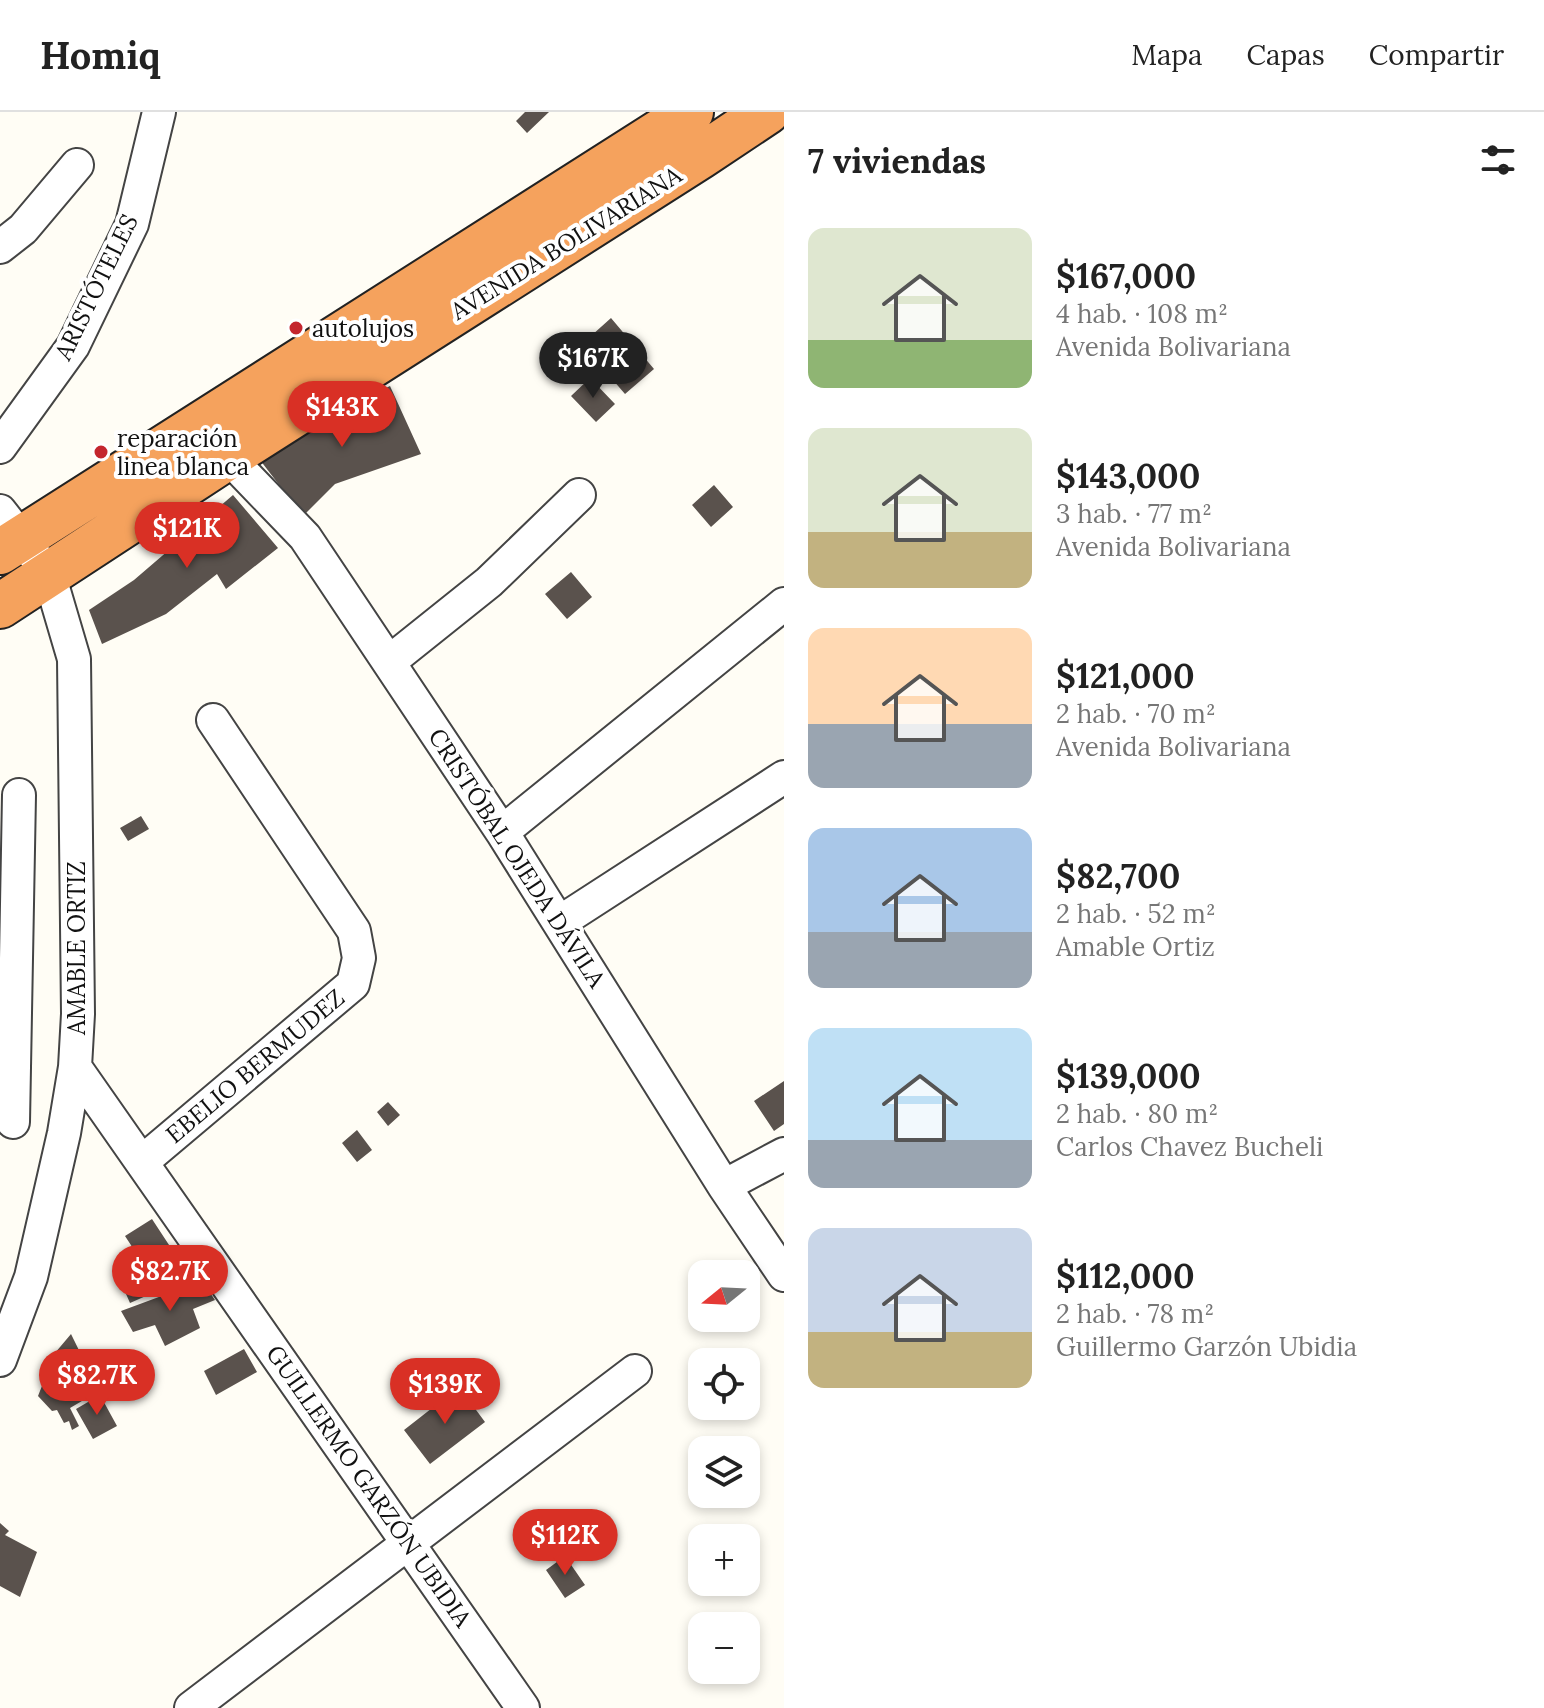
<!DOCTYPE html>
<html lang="es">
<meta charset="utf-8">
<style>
:root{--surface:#fff;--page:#f6f6f6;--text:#222;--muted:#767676;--line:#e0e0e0;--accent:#d93025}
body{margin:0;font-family:Lora,serif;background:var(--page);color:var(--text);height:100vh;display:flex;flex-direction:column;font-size:30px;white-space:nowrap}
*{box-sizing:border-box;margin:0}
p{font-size:26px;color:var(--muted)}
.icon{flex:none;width:44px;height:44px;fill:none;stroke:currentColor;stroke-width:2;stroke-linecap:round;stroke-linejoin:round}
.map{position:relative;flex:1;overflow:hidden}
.side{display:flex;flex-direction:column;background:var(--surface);width:760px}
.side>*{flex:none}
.needle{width:52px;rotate:252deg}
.controls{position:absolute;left:688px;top:1148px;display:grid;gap:16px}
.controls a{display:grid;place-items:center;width:72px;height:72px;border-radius:16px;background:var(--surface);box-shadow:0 4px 12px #0003;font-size:40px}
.price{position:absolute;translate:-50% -68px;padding:0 18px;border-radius:28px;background:var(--accent);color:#fff;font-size:26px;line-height:52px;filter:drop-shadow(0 2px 4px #0008)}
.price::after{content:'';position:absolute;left:50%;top:48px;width:24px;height:18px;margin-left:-12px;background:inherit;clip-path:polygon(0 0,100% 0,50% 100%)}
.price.current{background:#222;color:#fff}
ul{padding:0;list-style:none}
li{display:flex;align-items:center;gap:24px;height:200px;padding:0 24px}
li span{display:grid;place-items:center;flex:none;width:224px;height:160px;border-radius:16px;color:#555}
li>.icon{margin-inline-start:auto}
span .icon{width:96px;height:96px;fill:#fffc;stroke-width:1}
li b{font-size:34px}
h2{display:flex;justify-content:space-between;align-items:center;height:96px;padding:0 24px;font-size:34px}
header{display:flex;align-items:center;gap:48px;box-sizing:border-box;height:112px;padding:0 40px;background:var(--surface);border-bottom:2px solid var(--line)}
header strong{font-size:38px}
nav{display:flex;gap:44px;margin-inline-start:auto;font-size:28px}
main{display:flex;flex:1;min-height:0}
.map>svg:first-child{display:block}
.building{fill:#5a524d}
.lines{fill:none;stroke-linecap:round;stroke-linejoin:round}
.minor-casing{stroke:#444;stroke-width:36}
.highway-casing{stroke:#222;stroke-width:48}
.minor{stroke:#fff;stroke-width:32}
.highway{stroke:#f5a25d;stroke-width:44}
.poi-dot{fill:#c4262e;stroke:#fff;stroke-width:3}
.labels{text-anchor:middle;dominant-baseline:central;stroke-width:8;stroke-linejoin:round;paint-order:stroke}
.street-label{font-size:24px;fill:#111;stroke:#fff}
.poi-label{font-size:24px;fill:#111;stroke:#fff;text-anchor:start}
</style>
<header>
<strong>Homiq</strong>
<nav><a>Mapa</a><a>Capas</a><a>Compartir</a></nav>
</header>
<main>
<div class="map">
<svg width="784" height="1596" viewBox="0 0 784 1596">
<rect width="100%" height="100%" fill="#fffdf5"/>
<path class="building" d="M525,0H549L527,21L516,9Z
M611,206L654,257L625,282L582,232Z
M590,266L615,292L596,310L571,284Z
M390,274L421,342L335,372L303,404L260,348L331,303Z
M714,373L733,395L711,415L692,393Z
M233,383L278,436L226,477L217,462L166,502L102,532L89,498L134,468Z
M571,460L592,485L567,507L545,482Z
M141,704L149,717L128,729L120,716Z
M784,969V1012L774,1019L754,989Z
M388,990L400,1003L388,1014L377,1000Z
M357,1018L372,1038L357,1050L342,1031Z
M152,1107L171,1136L144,1153L125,1124Z
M169,1141L189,1165L130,1191L119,1166Z
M202,1169L215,1188L193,1197L200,1216L165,1234L155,1213L133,1220L121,1199Z
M71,1222L99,1279L70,1296L79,1314L72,1318L69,1309L64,1311L57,1298L52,1299L38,1284L55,1241Z
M244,1237L257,1260L216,1283L204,1259Z
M459,1275L485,1310L430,1352L404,1318Z
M100,1283L117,1314L93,1327L76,1297Z
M0,1411L9,1419L5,1423L37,1440L20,1485L0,1474Z
M565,1444L585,1473L565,1486L546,1458Z"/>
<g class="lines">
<defs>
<path id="minor" d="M0,135L23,117L77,53
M0,335L73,234L132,112L159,0
M228,345L305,425L502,720L724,1074L784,1163
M0,399L49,462L74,547L78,902L75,955L64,1021L31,1165L0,1248
M389,550L489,470L579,383
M502,720L784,492
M560,810L784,665
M75,955L523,1596
M13,1010L19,683
M143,1049L353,872L359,846L354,819L213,608
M724,1074L784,1042
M191,1596L635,1259"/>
<path id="highway" d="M0,440L691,0
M0,494L228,345L701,44L767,0"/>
</defs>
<use href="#minor" class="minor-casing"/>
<use href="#highway" class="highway-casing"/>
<use href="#minor" class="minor"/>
<use href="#highway" class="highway"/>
</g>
<g class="poi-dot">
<circle cx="296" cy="216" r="8"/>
<circle cx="101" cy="340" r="8"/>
</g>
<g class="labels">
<g class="street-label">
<text transform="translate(566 131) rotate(-32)">AVENIDA BOLIVARIANA</text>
<text transform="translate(96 175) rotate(-64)">ARISTÓTELES</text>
<text transform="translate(517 746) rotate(57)">CRISTÓBAL OJEDA DÁVILA</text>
<text transform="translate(76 836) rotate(-90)">AMABLE ORTIZ</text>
<text transform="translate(255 954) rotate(-40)">EBELIO BERMUDEZ</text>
<text transform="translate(369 1374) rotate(55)">GUILLERMO GARZÓN UBIDIA</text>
</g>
<g class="poi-label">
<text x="312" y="216">autolujos</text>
<text x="117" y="326">reparación<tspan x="117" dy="28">linea blanca</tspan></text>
</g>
</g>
</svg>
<div class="controls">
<a><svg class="needle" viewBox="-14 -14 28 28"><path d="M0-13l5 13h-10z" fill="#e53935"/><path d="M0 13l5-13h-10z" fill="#767676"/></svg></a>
<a><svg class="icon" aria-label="locate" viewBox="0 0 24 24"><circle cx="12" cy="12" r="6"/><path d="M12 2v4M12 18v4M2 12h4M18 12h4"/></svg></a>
<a><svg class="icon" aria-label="layers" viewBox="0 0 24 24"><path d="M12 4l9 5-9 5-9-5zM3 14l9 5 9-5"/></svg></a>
<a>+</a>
<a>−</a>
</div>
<b class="price current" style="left:593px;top:288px">$167K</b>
<b class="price" style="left:342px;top:337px">$143K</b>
<b class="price" style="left:187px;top:458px">$121K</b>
<b class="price" style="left:170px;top:1201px">$82.7K</b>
<b class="price" style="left:97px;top:1305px">$82.7K</b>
<b class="price" style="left:445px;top:1314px">$139K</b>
<b class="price" style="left:565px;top:1465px">$112K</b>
</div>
<section class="side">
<h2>7 viviendas<svg class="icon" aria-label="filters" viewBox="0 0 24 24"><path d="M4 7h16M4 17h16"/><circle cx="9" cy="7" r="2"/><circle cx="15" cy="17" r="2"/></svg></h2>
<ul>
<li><span style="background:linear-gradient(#dfe7d0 70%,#8fb573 0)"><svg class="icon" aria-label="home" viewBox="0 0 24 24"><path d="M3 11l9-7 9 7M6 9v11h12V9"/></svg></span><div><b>$167,000</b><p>4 hab. · 108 m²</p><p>Avenida Bolivariana</p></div></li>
<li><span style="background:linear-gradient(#dfe7d0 65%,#c2b280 0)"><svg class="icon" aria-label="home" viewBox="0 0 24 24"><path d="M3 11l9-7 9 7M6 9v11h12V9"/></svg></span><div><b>$143,000</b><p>3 hab. · 77 m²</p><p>Avenida Bolivariana</p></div></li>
<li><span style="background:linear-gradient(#ffd9b3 60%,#9aa5b1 0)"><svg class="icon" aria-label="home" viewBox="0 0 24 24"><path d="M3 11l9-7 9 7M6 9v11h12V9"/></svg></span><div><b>$121,000</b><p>2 hab. · 70 m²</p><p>Avenida Bolivariana</p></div></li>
<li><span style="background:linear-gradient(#a9c7e8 65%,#9aa5b1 0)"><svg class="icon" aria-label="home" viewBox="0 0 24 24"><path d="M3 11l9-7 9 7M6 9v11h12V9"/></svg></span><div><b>$82,700</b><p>2 hab. · 52 m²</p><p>Amable Ortiz</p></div></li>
<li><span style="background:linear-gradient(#bfe0f5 70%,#9aa5b1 0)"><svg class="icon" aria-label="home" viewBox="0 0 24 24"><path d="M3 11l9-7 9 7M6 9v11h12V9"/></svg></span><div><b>$139,000</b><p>2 hab. · 80 m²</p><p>Carlos Chavez Bucheli</p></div></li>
<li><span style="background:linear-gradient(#c9d6e8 65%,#c2b280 0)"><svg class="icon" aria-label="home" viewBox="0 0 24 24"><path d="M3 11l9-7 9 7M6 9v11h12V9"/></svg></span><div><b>$112,000</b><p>2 hab. · 78 m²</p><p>Guillermo Garzón Ubidia</p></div></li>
</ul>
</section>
</main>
